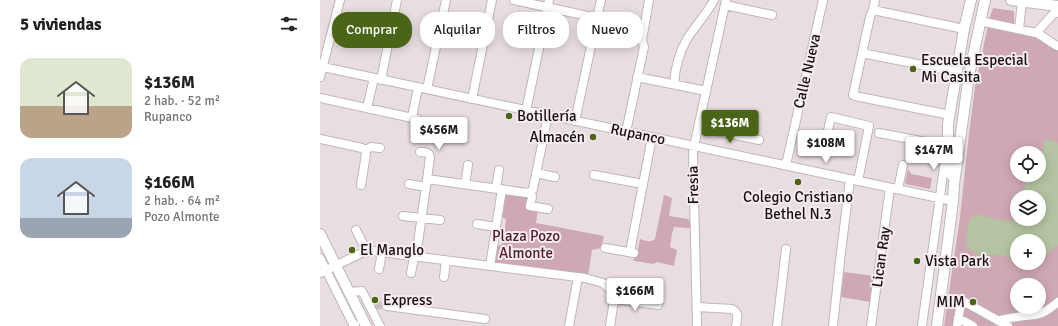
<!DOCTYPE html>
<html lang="es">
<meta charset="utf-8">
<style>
:root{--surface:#fff;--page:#f2f2f2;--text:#222;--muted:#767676;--accent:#4a6517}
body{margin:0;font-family:Signika,sans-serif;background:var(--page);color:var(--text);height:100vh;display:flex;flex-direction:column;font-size:15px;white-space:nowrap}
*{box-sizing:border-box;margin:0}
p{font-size:13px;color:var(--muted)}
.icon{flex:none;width:22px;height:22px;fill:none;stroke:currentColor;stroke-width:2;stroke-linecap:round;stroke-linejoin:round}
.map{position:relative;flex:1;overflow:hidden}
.panel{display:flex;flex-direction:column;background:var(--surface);width:320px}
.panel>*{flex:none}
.top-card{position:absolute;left:12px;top:12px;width:380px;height:36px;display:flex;gap:8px}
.buttons{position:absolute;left:690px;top:146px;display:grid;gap:8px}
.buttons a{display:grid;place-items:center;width:36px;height:36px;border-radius:50%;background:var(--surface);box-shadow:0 2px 10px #0003;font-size:20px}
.price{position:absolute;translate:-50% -34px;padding:0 9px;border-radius:4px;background:#fff;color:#222;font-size:13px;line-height:26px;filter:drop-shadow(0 1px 2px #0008)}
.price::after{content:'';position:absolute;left:50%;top:24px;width:12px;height:9px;margin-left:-6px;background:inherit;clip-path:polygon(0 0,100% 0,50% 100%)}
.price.current{background:var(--accent);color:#fff}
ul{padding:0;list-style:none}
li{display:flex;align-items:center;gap:12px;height:100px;padding:0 20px}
li span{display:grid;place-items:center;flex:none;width:112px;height:80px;border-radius:12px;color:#555}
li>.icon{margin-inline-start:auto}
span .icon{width:48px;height:48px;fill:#fffc;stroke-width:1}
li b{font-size:17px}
h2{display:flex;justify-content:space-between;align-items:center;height:48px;padding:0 20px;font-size:17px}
.pill{padding:0 14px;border-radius:16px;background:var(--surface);box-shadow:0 2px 10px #0003;font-size:14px;line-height:36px}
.pill.current{background:var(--accent);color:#fff}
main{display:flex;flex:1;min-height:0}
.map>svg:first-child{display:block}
.green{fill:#cea8b3;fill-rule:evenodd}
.water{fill:#b4c3a1}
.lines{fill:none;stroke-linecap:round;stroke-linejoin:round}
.minor-tunnel{stroke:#c8bfc2;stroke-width:8;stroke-dasharray:8 4;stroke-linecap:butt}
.minor-casing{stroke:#c0b6b9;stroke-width:10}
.major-casing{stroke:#c0b6b9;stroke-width:12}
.minor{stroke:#fff;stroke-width:8}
.major{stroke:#fff;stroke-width:10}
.poi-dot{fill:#4a6517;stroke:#f6ebee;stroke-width:1.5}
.labels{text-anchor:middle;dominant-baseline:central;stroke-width:4;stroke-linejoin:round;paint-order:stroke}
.poi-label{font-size:15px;fill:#151213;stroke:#f6ebee;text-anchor:start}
.street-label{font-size:15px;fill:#151213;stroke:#f6ebee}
.park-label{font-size:15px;fill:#4e1b2f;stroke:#f6ebee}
</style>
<main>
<section class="panel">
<h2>5 viviendas<svg class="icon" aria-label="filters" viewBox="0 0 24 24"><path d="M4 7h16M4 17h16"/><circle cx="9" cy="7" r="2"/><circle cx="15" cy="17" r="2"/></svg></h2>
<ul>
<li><span style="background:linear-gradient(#dfe7d0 60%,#b9a48a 0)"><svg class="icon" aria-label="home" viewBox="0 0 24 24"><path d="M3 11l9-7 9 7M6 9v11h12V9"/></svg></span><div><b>$136M</b><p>2 hab. · 52 m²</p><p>Rupanco</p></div></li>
<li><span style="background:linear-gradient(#c9d6e8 75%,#9aa5b1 0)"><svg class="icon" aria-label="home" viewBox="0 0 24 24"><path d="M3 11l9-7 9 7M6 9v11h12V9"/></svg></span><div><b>$166M</b><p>2 hab. · 64 m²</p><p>Pozo Almonte</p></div></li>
</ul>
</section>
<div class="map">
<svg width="738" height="326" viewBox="0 0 738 326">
<rect width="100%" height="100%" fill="#e8dee1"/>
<path class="green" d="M673,8L694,11V24L669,20Z
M668,25L716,35L730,47L738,50V326H624L640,217L648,142L655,87ZM697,153H719V175H697ZM697,197H719V219H697ZM697,241H719V263H697ZM697,285H719V307H697Z
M588,169L591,174L612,178L610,189L585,184Z
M187,191L210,195L218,210L216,223L284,236L281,248L272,250L268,277L173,263L175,248L183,243L186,219L180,216L183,194Z
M344,195L352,198L349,216L368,219L370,222L371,227L369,228L354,227L352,234L350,247L357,250L354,266L337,262L333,264L315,261L313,260L317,255L320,239C326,241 330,243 335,239Z
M524,272L554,276L550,302L521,297Z"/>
<path class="water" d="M725,138L728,140L738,143V245L726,254L719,257V241H697V258H692L679,255H660L656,253L647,247C645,236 648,228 650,218L660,214C682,225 696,219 719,219V197H710L704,188L708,180L713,175H719V168Z"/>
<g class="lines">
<path class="minor-tunnel" d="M54,305L67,306"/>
<defs>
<path id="minor" d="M194,0L277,18
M555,0L553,10L550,17L533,95L535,96L630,115
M405,5L452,15
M553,10L644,29
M660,21L716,33C724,36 730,43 738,46
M699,29L702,2
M716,33L737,10L738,13
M542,53L637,72
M3,67L633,201
M0,77L20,0
M317,77L386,91
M61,80L77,0
M354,84C355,69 359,53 367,39C375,26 387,14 394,0
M107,89L126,0
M0,98L97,119
M152,99L172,0
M47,108L54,78
M206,111L229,0
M92,117L98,88
M255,121L281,0
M378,127L439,140
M306,132L324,47L322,40L329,0
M559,133L627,146L602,326
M0,139L42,148L45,150
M505,144L511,117L549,126L538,181
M45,150L51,147L60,148
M466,165L503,0
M216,173L235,177
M274,175L323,184
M107,179L207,193L211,192
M89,184L106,187
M145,184L148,165
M41,185L46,154L45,150
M176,188L179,170
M578,189L583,165
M211,192L213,189L228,115
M211,192L212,197L210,206L228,209
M83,216L120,220
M157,224L176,227
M36,230L47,252
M285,248L314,253
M310,252L332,137
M96,257L110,158C110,152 105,152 100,152
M0,258L34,326
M170,266L182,189
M59,269L62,252
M0,273L44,252L53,251L265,278L283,283L295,294L290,326
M91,273L94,257
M124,277L126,261
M29,292L42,291L60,326
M295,299L338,305
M67,306L165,319
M377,307L412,309C420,313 417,318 416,326
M638,318L653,326
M678,321C692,316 706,317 719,314C726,312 733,306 738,302
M249,326L258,277
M377,326L373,151L406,0
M457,326L466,249
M513,326L520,261L530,179
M551,326L570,188
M637,326L641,303L643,301L688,326"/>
<path id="major" d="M691,0L738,6
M632,176L628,151V124L644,29L651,0
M0,234L46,326
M34,325V326
M617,326L633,201L634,184L649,75L665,0"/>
</defs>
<use href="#minor" class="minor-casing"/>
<use href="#major" class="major-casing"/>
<use href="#minor" class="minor"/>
<use href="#major" class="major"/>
</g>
<g class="poi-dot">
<circle cx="593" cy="69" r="4"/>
<circle cx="189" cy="116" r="4"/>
<circle cx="273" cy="137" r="4"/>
<circle cx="478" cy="182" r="4"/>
<circle cx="32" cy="250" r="4"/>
<circle cx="597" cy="261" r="4"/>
<circle cx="55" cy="300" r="4"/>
<circle cx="653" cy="302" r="4"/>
</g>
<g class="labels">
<g class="poi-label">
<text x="601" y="60">Escuela Especial<tspan x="601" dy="17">Mi Casita</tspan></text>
<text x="197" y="116">Botillería</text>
<text x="265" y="137" text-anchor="end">Almacén</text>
<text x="478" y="197" text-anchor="middle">Colegio Cristiano<tspan x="478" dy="17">Bethel N.3</tspan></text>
<text x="40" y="250">El Manglo</text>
<text x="605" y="261">Vista Park</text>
<text x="63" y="300">Express</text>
<text x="645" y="302" text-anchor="end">MIM</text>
</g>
<g class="street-label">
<text transform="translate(487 71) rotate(-77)">Calle Nueva</text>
<text transform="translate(318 134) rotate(12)">Rupanco</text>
<text transform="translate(373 185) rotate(-91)">Fresia</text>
<text transform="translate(561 257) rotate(-82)">Lican Ray</text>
</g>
<g class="park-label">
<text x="206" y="236">Plaza Pozo<tspan x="206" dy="17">Almonte</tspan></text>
</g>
</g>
</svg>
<div class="buttons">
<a><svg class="icon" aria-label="locate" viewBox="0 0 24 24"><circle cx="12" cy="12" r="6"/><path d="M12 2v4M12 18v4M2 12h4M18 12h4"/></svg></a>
<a><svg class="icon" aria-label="layers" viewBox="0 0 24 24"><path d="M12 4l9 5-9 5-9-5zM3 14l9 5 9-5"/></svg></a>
<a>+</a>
<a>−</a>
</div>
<b class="price current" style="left:410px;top:144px">$136M</b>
<b class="price" style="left:119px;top:151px">$456M</b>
<b class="price" style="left:506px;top:164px">$108M</b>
<b class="price" style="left:614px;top:171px">$147M</b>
<b class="price" style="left:315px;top:312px">$166M</b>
<div class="top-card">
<a class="pill current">Comprar</a>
<a class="pill">Alquilar</a>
<a class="pill">Filtros</a>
<a class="pill">Nuevo</a>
</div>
</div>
</main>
